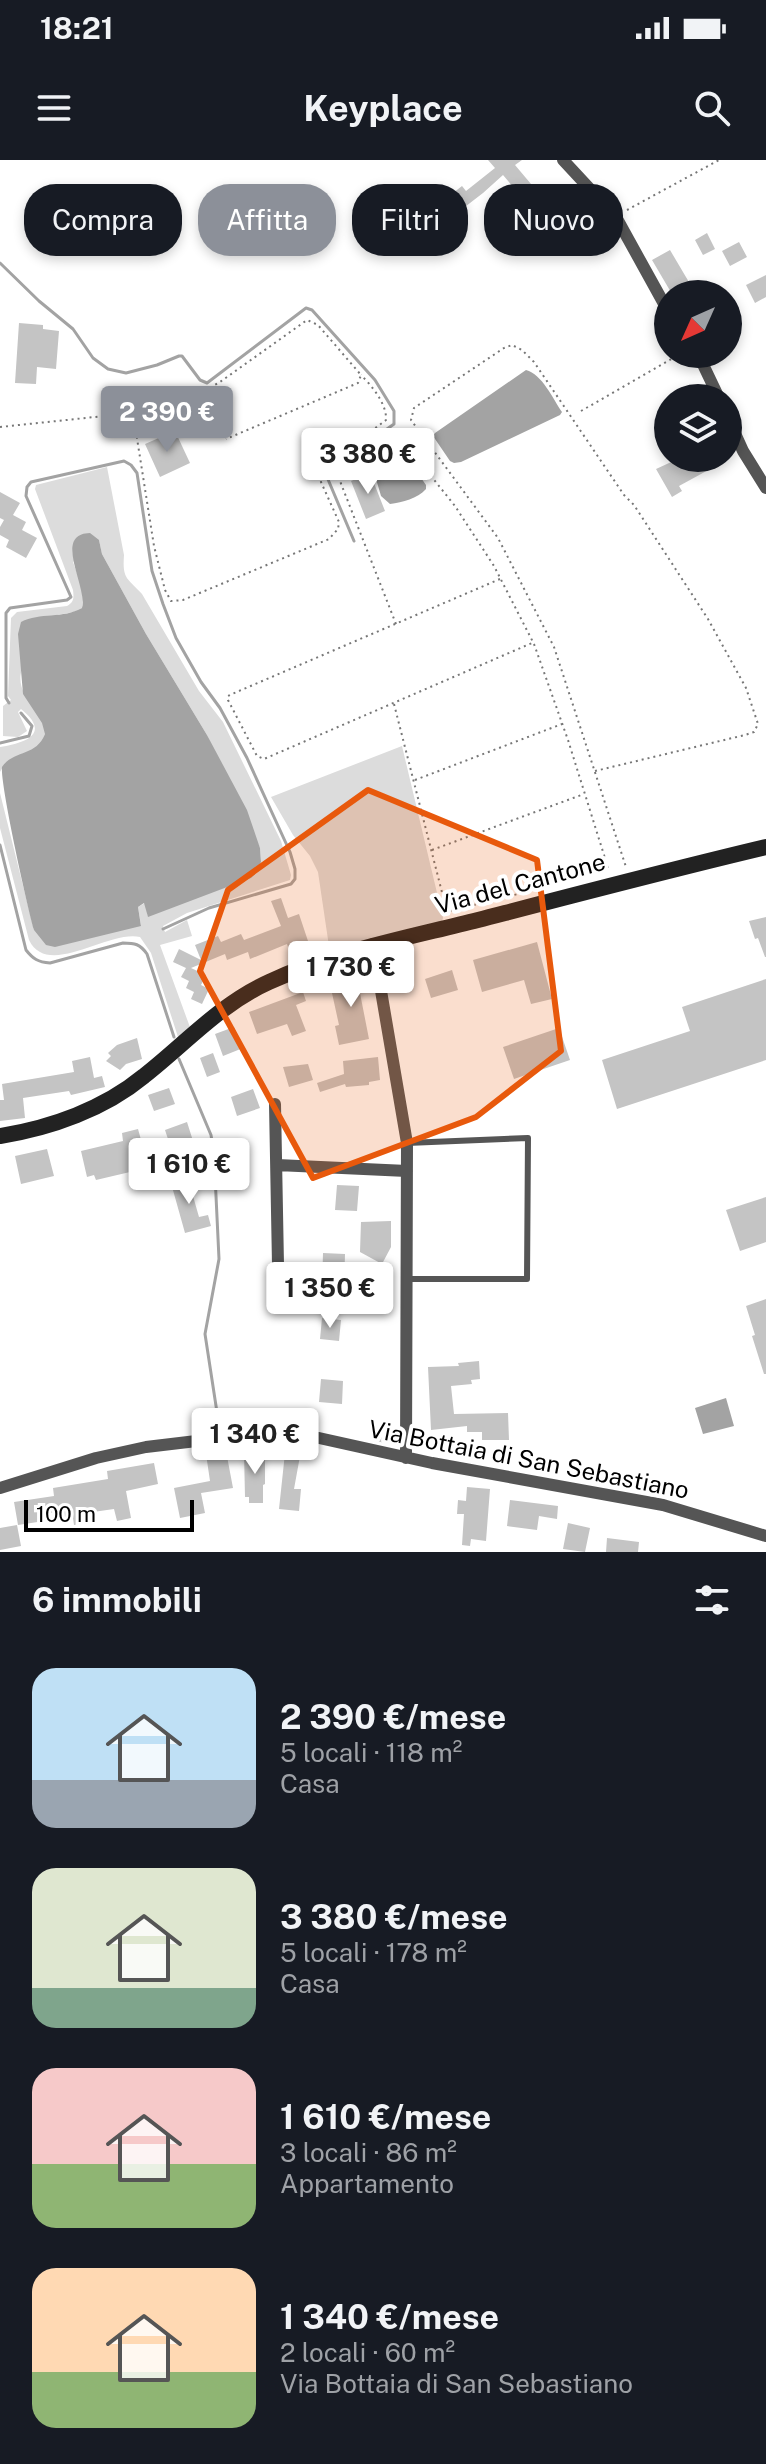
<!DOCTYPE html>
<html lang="it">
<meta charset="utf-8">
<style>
:root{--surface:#171b24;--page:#242831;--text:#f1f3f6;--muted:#9ea1a6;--accent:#8c9099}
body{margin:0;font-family:"Public Sans",sans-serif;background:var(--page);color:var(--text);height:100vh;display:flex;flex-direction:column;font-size:30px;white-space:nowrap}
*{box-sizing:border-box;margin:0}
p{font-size:26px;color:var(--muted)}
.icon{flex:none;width:44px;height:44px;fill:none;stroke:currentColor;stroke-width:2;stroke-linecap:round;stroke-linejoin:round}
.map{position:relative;height:1392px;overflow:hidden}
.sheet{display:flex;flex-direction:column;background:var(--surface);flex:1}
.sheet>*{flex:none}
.banner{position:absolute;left:24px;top:24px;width:718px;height:72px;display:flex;gap:16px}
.needle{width:52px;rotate:225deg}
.tools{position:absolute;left:654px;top:120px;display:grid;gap:16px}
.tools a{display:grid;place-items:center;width:88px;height:88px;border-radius:50%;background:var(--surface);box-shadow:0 4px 12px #0003;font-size:40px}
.scale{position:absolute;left:24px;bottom:20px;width:170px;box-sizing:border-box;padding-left:8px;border:4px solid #000;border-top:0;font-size:22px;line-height:28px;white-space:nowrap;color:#000;-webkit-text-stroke:6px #fff;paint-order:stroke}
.price{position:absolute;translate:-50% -68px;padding:0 18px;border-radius:8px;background:#fff;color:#222;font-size:26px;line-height:52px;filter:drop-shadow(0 2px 4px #0008)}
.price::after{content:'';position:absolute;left:50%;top:48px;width:24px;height:18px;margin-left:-12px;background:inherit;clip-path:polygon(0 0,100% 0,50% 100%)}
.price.current{background:var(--accent);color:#fff}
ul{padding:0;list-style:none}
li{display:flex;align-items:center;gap:24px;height:200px;padding:0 32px}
li span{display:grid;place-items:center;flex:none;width:224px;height:160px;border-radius:24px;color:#555}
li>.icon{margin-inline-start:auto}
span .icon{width:96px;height:96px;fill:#fffc;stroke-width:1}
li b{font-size:34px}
h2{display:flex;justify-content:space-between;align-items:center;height:96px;padding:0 32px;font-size:34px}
.tag{padding:0 28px;border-radius:32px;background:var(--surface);box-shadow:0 4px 12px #0003;font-size:28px;line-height:72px}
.tag.current{background:var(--accent);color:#fff}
.status{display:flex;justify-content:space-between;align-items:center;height:56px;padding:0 40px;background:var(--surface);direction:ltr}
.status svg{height:22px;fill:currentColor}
header{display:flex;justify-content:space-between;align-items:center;height:104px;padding:0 32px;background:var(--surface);font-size:36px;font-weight:700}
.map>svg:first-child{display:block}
.green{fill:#dcdcdc}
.water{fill:#a3a3a3}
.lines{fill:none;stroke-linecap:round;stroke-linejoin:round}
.stream{stroke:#a3a3a3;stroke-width:3}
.building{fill:#c4c4c4}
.path{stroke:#777;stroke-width:2;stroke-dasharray:2 4;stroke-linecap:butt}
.lane{stroke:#555;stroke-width:6}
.street{stroke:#555;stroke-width:12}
.secondary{stroke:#222;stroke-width:16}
.marked{fill:#e8590c;fill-opacity:0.2;stroke:#e8590c;stroke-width:6;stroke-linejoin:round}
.labels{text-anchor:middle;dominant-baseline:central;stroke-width:8;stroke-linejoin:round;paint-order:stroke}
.street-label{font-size:24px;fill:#000;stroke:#fff}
</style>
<div class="status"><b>18:21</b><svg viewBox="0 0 49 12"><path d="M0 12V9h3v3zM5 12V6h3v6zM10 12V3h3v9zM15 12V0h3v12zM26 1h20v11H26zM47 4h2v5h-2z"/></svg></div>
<header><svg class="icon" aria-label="menu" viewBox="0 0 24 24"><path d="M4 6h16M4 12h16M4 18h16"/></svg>Keyplace<svg class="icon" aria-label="search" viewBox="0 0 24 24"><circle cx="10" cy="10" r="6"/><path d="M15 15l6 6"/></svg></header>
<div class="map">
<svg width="766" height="1392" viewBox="0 0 766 1392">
<rect width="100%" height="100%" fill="#fff"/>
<path class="green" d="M107,307L124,395C122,420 128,418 142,434L199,531L223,562L281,681L291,715L290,720L187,753L163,766L165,772L187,760L192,776L160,785L191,870L178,877L151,793L140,777C107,770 48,819 29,780L0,668V633L34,770L141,765L138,747L145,743L148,756L257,712L261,702L260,688L207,575L146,474L102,394L99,380L73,402L83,430L82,448L74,452L57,455C48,469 27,495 22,509C12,538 52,556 44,578C36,597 9,593 0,612V587C25,583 52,574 21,549L18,552L27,571L18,577L3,576V546L11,540L8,536L11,458L17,452L67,446C74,442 74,438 73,430L35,329L36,325Z
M402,586L443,758L442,761L330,793L318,712L310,696L293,675L271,637Z"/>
<path class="water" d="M526,210C542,214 553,239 562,252L560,255L461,302L454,303L450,301L433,276L435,273Z
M397,294L407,298L426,325V329C417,339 403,342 390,344L381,336L374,312L379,303Z
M90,373L99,380L102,394L146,474L207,575L247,650L260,688L261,702L257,712L251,718L148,757L144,743L138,747L141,766L55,787L46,785L34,770C27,745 0,624 2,607C13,590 36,597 45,574L42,563L23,534L18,474L21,462C40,452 63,459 82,448C88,427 52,374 90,373Z
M726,1238L734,1266L703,1274L695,1248Z"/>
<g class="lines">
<path class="stream" d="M0,103L39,141L73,169L93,198L108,209L126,213L157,205L179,196H182L200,220L207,223L306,148L312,150L375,220L394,251V264L328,311L327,317L354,381
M9,543L6,538V453L10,448L67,440L71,437L26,336L27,327L31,322L124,301L131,305L137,313L152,411L163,444L176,478L201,522L220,548L247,598L290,692L295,709V719L291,724L209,748L163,769
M0,583L29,576L32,566L21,553
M0,685L26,790C33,799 38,802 50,803L123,783C135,783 140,784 147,794L174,877
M179,899L211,975L214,994L219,1099L205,1174L220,1272"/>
</g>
<path class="building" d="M488,0H522L515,5L531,24L519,34L503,15L483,33L431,73L420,59L462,26L466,31L495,8Z
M707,73L715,89L703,95L695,80Z
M739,82L747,97L730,106L722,91Z
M670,90L696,134H672L652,100Z
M766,115V137L755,143L746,125Z
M19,163L43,165V169L59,171L56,209L37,207L36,224L15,223Z
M175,271L190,303L160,317L145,284Z
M680,298H706L712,308L679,326L682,331L672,337L656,309Z
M370,313L385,351L366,359L351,321Z
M0,332L20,343L13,355L26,362L22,370L37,378L26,398L6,387L9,380L0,375V367L4,360L0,358Z
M281,738L288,758L299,754L308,781L288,787L287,784L250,799L248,792L227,800L225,794L191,808L206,815L201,825L209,829L202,844L191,839L194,832L186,828L189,821L181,817L186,808L173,802L179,789L201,800L195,785L218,776L221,782L241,774L244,780L281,766L271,741Z
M766,757V797H765L758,778L755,779L749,761Z
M537,782L552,839L531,844L524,820L482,832L473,800Z
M452,810L458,830L431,838L425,819Z
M369,812L371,826L359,828L369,879L339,885L335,866L339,865L330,824L349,820V816Z
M766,819V900L617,949L602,900L690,871L682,847Z
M303,832L306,841L296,845L306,871L292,876L287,864L257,874L249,852Z
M234,867L243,888L223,896L215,874Z
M559,868L570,900L514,919L503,887Z
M137,878L142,899L126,904L120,910L106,901L111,896L108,893L117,885Z
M213,893L220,912L207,917L200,898Z
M90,897L94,918L102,916L105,927L71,935L69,931L23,938L25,958L0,961V940H4L2,924L74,912L72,901Z
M378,897L380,920L369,922V925L346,927L345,924L320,932L317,923L344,914L343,901Z
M308,904L313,920L289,927L283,907Z
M169,928L175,944L154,951L148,935Z
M253,929L260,948L237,956L231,937Z
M187,962L194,984L172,991L165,970Z
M138,969L150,1012L131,1019L130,1012L96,1020L94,1015L87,1017L81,991L123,981L122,973Z
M47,989L54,1016L21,1024L15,996Z
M194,1016L197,1028L191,1029L199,1057L208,1055L211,1066L185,1073L171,1023Z
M337,1025L359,1026L357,1051L335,1050Z
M766,1037V1082L740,1091L726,1050Z
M391,1061V1087L382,1104L360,1092L361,1062Z
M323,1093L345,1094L344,1128L322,1127Z
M766,1139V1214H764L752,1176L755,1175L746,1146Z
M322,1158L341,1160L339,1181L320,1179Z
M479,1201L480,1219L471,1220L472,1224L451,1226L454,1254L508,1253L509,1280H482V1272H467V1266L431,1270L428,1207L459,1206L458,1203Z
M321,1219L343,1221L342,1244L319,1242Z
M383,1261L392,1262L389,1284L372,1280L374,1267L382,1269Z
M226,1291L233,1328L201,1333L205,1353L180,1358L174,1328L210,1321L206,1294Z
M244,1292H265V1324L263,1325V1343H249V1337H245Z
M285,1293L300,1296L294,1329H301L299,1351L279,1349Z
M154,1303L158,1324L126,1331L131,1358L117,1361L114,1349L86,1353L88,1363L74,1365L73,1358L65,1359L64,1351L43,1354L44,1361L18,1365L14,1342L54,1336L53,1328L108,1319L107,1311Z
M467,1327L490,1329L486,1381L471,1379L470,1386L462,1385L464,1354H457L458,1340L466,1341Z
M510,1340L558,1346L557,1359L539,1356L537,1370L507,1366Z
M568,1363L590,1368L585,1392L563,1389Z
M17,1365L21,1386L0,1390V1368Z
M607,1378L639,1382L638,1392H606Z"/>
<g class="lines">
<path class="path" d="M627,50L719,0
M581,251L680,194
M133,253L154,386L165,430L171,441L183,440L329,379L338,369L339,362L321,322L320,316L322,304L337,297L386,260C387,244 372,226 361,215
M0,267L133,253L182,244L220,222L307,160L318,165L361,215L358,223L226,279
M500,419L232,534L228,536V540L257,596L264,599L532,483
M396,464L338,316L390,278H400L403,281L455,346L494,406L534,484L568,580L609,711
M394,544L446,748L450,751L526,732
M595,611L745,575L754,572L758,564L746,528L708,459L634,345L624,335L534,202L522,190L512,185L504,188L414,248L411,260L498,378L554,487L626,707
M415,620L562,564
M432,690L584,634"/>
<path class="lane" d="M407,1119H527L528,978L407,983"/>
<path class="street" d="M563,0L616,57L668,151
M698,194L719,238
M728,258L743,291L766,328
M373,784L407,983L406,1298
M275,944L278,1105
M277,1005L407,1011
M0,1328L96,1298L146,1287L230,1277L319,1278L432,1303L663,1345L766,1376"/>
<path class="secondary" d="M0,976C51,968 104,949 144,916C185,884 220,844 269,822C336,791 407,778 478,760C574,735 669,710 766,687"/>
</g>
<path class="marked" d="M368,630L537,700L561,891L476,957L313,1018L200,811L228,730Z"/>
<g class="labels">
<g class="street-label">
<text transform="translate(520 723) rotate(-15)">Via del Cantone</text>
<text transform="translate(529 1299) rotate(11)">Via Bottaia di San Sebastiano</text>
</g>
</g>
</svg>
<div class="tools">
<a><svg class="needle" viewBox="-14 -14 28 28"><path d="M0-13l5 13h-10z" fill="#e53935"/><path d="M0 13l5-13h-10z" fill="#9ea1a6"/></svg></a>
<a><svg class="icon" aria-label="layers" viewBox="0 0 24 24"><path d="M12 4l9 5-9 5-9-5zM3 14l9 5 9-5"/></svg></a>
</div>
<div class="scale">100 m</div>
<b class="price current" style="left:167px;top:294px">2 390 €</b>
<b class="price" style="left:368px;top:336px">3 380 €</b>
<b class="price" style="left:351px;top:849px">1 730 €</b>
<b class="price" style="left:189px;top:1046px">1 610 €</b>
<b class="price" style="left:330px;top:1170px">1 350 €</b>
<b class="price" style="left:255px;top:1316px">1 340 €</b>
<div class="banner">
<a class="tag">Compra</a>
<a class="tag current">Affitta</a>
<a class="tag">Filtri</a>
<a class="tag">Nuovo</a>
</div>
</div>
<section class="sheet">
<h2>6 immobili<svg class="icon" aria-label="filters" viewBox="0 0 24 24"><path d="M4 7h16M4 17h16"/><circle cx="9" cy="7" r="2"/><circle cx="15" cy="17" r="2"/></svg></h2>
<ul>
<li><span style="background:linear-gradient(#bfe0f5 70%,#9aa5b1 0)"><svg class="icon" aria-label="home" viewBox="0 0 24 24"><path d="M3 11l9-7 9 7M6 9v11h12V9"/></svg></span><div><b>2 390 €/mese</b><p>5 locali · 118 m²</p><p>Casa</p></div></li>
<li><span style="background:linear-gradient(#dfe7d0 75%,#7fa58c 0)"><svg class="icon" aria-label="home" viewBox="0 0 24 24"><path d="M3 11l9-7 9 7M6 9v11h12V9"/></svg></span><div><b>3 380 €/mese</b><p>5 locali · 178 m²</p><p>Casa</p></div></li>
<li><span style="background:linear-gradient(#f6c9c9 60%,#8fb573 0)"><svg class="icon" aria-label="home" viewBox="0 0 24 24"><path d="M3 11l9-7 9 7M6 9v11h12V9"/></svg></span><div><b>1 610 €/mese</b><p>3 locali · 86 m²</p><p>Appartamento</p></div></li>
<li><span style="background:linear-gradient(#ffd9b3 65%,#8fb573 0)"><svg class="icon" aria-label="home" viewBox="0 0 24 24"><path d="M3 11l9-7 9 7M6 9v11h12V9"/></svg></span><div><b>1 340 €/mese</b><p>2 locali · 60 m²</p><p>Via Bottaia di San Sebastiano</p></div></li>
</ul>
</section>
